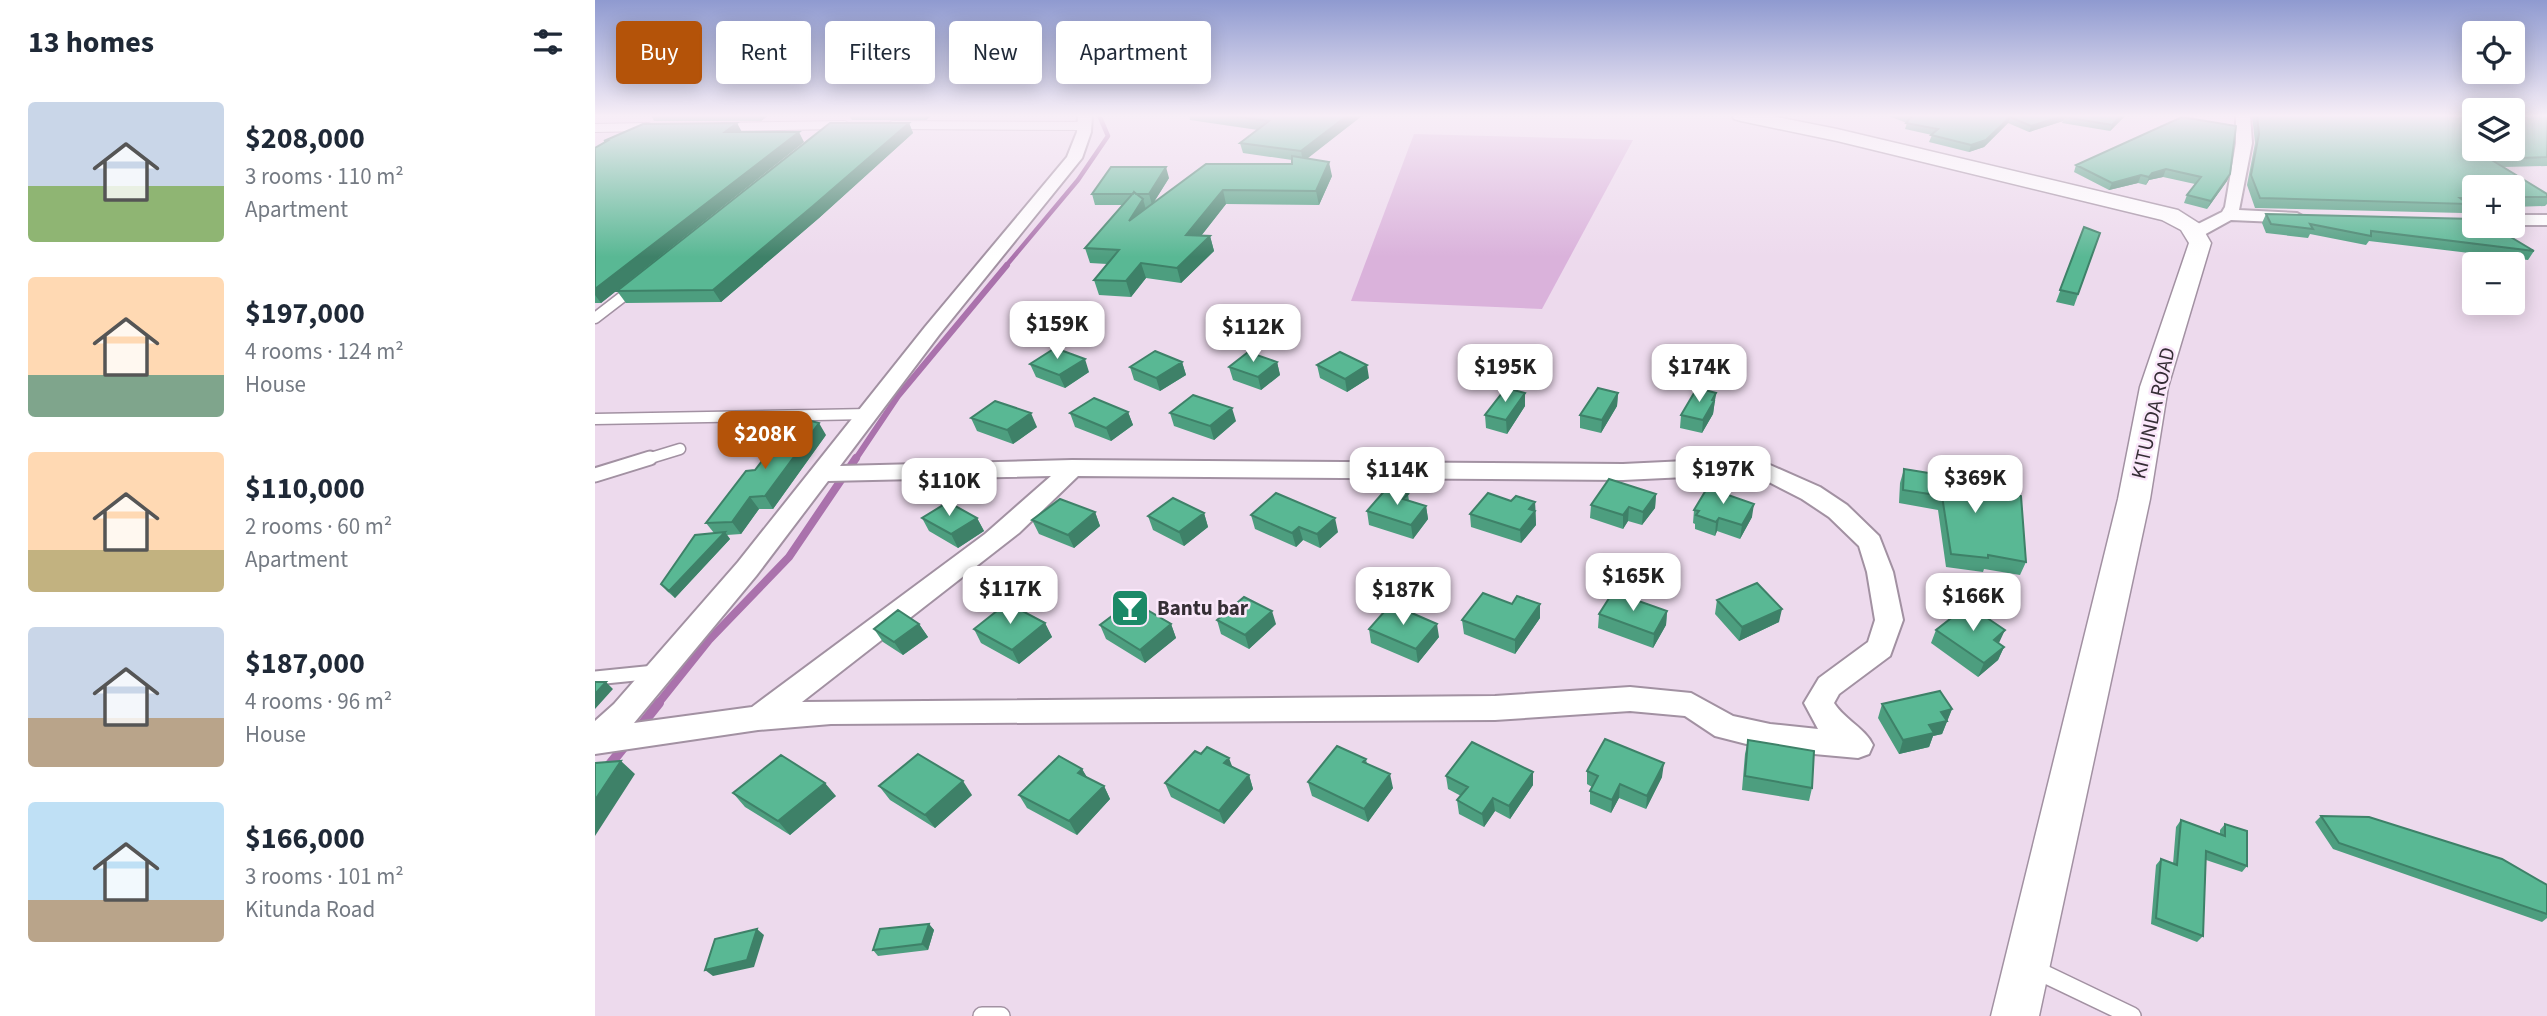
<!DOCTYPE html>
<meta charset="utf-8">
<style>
:root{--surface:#fff;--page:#f2f2f3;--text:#1f2937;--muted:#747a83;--accent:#b45309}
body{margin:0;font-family:"Source Sans 3",sans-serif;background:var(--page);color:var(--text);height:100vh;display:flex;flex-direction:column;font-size:26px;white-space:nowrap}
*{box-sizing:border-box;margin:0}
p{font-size:23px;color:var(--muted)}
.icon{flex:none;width:38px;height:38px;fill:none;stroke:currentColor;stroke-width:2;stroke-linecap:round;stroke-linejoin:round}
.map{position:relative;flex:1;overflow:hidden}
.drawer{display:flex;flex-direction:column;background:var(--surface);width:595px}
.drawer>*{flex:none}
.top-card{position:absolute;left:21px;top:21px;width:665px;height:63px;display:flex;gap:14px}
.fabs{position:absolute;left:1867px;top:21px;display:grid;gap:14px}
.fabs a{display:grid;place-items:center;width:63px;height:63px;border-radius:7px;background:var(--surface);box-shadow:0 4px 18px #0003;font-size:35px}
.price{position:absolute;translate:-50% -60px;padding:0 16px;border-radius:14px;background:#fff;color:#222;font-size:23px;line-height:46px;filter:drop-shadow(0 2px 4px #0008)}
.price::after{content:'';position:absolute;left:50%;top:42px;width:21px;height:16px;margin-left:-10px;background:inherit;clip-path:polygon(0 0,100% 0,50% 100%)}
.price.selected{background:var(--accent);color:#fff}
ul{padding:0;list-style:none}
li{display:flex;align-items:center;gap:21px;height:175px;padding:0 28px}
li span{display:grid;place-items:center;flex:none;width:196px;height:140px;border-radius:7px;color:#555}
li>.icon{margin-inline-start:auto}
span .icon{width:84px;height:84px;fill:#fffc;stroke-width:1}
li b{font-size:30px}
h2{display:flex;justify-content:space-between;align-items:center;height:84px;padding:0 28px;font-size:30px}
.chip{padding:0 24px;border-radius:7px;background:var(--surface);box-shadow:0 4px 18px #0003;font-size:24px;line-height:63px}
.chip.selected{background:var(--accent);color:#fff}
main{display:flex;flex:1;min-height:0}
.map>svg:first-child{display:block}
.green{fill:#dab2db}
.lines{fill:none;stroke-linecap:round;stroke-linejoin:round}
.stream-far3{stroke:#aa72ac;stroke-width:4.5}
.stream-far2{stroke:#aa72ac;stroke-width:6}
.stream-far1{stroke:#aa72ac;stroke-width:8}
.stream{stroke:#aa72ac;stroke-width:10}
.service-far3-casing{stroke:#a291a2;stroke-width:10}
.service-far2-casing{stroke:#a291a2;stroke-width:13}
.service-far1-casing{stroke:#a291a2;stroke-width:17}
.service-casing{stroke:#a291a2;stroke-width:20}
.minor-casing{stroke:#a291a2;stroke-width:4}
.tertiary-casing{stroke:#a291a2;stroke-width:3}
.service-far3{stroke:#fff;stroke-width:8}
.service-far2{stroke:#fff;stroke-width:10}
.service-far1{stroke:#fff;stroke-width:13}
.service{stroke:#fff;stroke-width:17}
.minor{fill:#fff;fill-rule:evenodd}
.tertiary{fill:#fff;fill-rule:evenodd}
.wall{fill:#4d9e7f}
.shaded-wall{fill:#3e8168}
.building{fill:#59b894;stroke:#3e8168;stroke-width:2}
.labels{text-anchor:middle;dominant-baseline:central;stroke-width:5;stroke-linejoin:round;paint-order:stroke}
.street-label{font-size:21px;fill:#352e35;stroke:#fae7fa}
.poi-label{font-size:21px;font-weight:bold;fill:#352e35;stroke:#fae7fa;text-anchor:start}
</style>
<main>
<section class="drawer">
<h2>13 homes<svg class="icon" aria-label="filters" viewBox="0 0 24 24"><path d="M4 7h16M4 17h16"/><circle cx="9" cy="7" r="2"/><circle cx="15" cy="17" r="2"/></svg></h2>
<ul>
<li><span style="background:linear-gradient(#c9d6e8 60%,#8fb573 0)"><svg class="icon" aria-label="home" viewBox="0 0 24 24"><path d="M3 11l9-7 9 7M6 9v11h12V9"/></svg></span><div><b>$208,000</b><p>3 rooms · 110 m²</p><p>Apartment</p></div></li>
<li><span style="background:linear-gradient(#ffd9b3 70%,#7fa58c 0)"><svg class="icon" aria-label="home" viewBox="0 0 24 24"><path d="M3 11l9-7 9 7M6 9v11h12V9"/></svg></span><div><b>$197,000</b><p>4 rooms · 124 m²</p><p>House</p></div></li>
<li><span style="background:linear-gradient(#ffd9b3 70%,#c2b280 0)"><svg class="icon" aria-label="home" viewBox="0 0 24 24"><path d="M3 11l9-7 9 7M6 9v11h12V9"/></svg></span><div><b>$110,000</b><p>2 rooms · 60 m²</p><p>Apartment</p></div></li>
<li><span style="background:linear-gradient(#c9d6e8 65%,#b9a48a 0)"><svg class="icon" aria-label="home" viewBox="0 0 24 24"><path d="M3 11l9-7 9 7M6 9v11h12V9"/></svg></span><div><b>$187,000</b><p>4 rooms · 96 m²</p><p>House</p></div></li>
<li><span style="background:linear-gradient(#bfe0f5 70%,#b9a48a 0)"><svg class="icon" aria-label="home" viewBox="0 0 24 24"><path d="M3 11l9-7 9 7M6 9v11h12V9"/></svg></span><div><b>$166,000</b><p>3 rooms · 101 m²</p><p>Kitunda Road</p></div></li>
</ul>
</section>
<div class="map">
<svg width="1952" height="1016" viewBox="0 0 1952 1016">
<rect width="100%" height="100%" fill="#eddaed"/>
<path class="green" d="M819,134L1038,140L947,309L756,301Z"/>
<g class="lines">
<path class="stream-far3" d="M410,267L483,180L513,136L504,115"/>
<path class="stream-far2" d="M260,460L303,396L412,265"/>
<path class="stream-far1" d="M62,705L114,640L194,557L261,458"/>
<path class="stream" d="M44,728L64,703
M0,783L32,743"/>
<defs>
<path id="service-far3" d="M298,125L490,126
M127,127L249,125
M0,128L53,127"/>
<path id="service-far2" d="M0,318L39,288
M0,419L274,414
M49,460L85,449"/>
<path id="service-far1" d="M0,475L55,458
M0,678L60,672"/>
<path id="service" d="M1439,969L1537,1016
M387,1016H406"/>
<path id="minor" d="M483,115H497L496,132L487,158L344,335L245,466L477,460L1028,464L1133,459L1175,465L1225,487L1252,505L1284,536L1298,572L1308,620L1295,656L1244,694L1239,703C1250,720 1270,728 1278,745L1274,754L1263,758L1175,750L1120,736L1090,716L1035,711L900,720L236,724L163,730L0,754V721L19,704L143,562L330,327L472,157L482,132ZM1133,475L1170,480L1207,499L1234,517L1264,546L1272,572L1280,620L1273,642L1224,678L1209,703L1223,729L1175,724L1138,716L1096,693L1035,687L900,696L207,702L424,533L483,476L1028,480ZM456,476L390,534L157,707L39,723L161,576L233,481Z
M1641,115H1655L1657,143L1644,210L1702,213L1711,218L1702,223L1636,220L1607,236H1595L1592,232L1595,228L1627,212L1630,207L1641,143Z
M1918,215H1952V225H1918Z"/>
<path id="tertiary" d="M1137,115H1172L1242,129L1583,210L1605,224L1616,243L1573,387L1555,499L1444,1016H1396L1523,499L1545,387L1594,243L1586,230L1567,220L1242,141L1146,121L1139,119Z"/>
</defs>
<use href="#service-far3" class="service-far3-casing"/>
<use href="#service-far2" class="service-far2-casing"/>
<use href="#service-far1" class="service-far1-casing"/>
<use href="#service" class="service-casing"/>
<use href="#minor" class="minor-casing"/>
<use href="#tertiary" class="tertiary-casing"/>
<use href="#service-far3" class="service-far3"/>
<use href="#service-far2" class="service-far2"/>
<use href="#service-far1" class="service-far1"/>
<use href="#service" class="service"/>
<use href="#minor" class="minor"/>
<use href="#tertiary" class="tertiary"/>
</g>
<path class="wall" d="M56,115H174L166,121H59Z
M254,115H337L331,120H257Z
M594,115H768L712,158L737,176L724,205L631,204L606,236H615L619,251L586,283L551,278L536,297L504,295L499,280L512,264L495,263L490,248L527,205H500L497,194L574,178L559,202L697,164V160L648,153L645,143L663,130L595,120Z
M1291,115H1531L1515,131L1467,123L1468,121L1434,132L1413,123L1389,147L1374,152L1334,142L1337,135L1310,129L1312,123Z
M1657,115H1866L1876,131L1918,149V115H1952V166L1909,167L1952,194V204L1950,206L1918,207V187H1880V207H1871L1868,213L1660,208L1652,185L1660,143Z
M1587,117L1635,174L1632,181L1612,209L1589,203L1592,195L1600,184L1568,177L1554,180L1551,185L1543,183L1514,190L1479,172L1481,165Z
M142,123L146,132L209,142L6,303H0V148L10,142L9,141Z
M314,123L318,133L224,218L126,302L31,303L22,291Z
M1671,214L1912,230L1910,234L1939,251L1933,260L1774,241L1771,245L1715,234L1713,238L1671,233L1667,223Z
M1489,227L1505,233L1479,306L1461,302Z
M587,362L591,375L565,391L539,380L535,367Z
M682,362L685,375L666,390L638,380L634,367Z
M435,364L494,372L470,388L441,377Z
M722,365L774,378L752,392L725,378Z
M930,393V406L912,434L891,428L890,415Z
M1023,393L1022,406L1006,433L985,428V415Z
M1121,393L1118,414L1107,433L1085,428L1086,415Z
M533,412L538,425L516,441L480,427L475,413Z
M575,413L641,421L619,440L579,426Z
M376,418L442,427L418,444L382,431Z
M231,435L178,509H164L146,534L132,535L135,539L80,598L72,591L66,584L119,533L111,523Z
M1309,469L1396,491L1431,562L1425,575L1389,569L1388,572L1351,567L1343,510L1304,503L1305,483Z
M1135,492L1134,496L1157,517L1145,539L1122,531L1120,536L1100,529V524L1098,523L1099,510Z
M813,494L814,501L831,506L833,519L818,539L774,525L772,511Z
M1061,494L1060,508L1047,525L1033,521L1028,529L995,518L996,505Z
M940,502L941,525L926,543L876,527L875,514Z
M500,512L505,526L479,548L444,534L437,520Z
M609,513L613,527L589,546L558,530L553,516Z
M656,515L743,532L725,548L708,540L701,547L660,529Z
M327,518H382L389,531L363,548L334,531Z
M1122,600L1184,622L1144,641L1120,614Z
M917,604H945V618L920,654L869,634L867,620Z
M1072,611L1071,625L1058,648L1003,628L1004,614Z
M622,620L681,624L654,649L626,634Z
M450,623L457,637L424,664L386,643L379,629Z
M324,624L333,637L308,655L288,642L279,629Z
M576,624L581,638L550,663L511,639L505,625Z
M774,629L844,637L823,663L776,643Z
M1341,630L1404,644L1409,647L1403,660L1383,677L1336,643Z
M1287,704L1357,709L1347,734L1338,736L1334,747L1304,754L1283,718Z
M1153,740L1217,788L1214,801L1147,790L1150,754Z
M771,759L772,764L798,788L773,822L717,796L713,782Z
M638,768L654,775L658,789L629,824L576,797L570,783Z
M487,769L492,778L509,786L515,799L482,835L432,808L424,795Z
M992,771L1067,777L1051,809L1024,798L1016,813L995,804V791L997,787L992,784Z
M851,776L938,785L915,819L900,811L889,827L864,814L862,800L866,796L853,789Z
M284,786L377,795L340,828L295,800Z
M138,793L241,796L195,835L150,807Z
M1726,816L1952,885V918L1947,922L1738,849L1720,822Z
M1586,820L1625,834V830L1630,824L1652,866L1647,872L1611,860L1608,936L1602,942L1556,924L1561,865L1566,859L1578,864L1581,827Z
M334,924L339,930L333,950L283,956L278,950Z"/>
<path class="shaded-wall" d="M163,115H174L166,121Z
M329,115H337L331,120Z
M753,115H768L708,162L706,151Z
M1470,115L1468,121L1434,132L1436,126Z
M1527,115H1531L1515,131L1517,125Z
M1415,117L1413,123L1389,147L1374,152L1376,145Z
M142,123L148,134L130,132Z
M314,123L318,133L224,218L126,302L118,290Z
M204,132L209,142L6,303L0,295V289Z
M734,162L737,176L724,205L721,191Z
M571,167L574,178L557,205L554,194Z
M1571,169L1568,177L1554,180L1551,185L1554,177L1557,173Z
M1635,174L1632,181L1612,209L1616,201Z
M1546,175L1543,183L1514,190L1517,183Z
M628,190L631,204L595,250L591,235Z
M548,199L552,213L534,221Z
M615,236L619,251L586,283L582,268Z
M546,263L551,278L536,297L531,281Z
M490,359L494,372L470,388L464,375Z
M587,362L591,375L565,391L561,378Z
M682,362L685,375L666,390L663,377Z
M772,365L774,378L752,392L750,379Z
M930,393V406L912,434L911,420Z
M1023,393L1022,406L1006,433L1007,420Z
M1121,393L1118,414L1107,433L1108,420Z
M637,408L641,421L619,440L615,426Z
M533,412L538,425L516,441L511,428Z
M436,413L442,427L418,444L412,430Z
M224,423L231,435L178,509L170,496Z
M1061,494L1060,508L1047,525L1048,512Z
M155,497L164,509L146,534L137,522Z
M940,502L941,525L926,543L925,530L934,509Z
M1159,504L1157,517L1145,539L1147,525Z
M831,506L833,519L818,539L816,525Z
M1034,507L1033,521L1028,529V515Z
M500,512L505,526L479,548L473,535Z
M609,513L613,527L589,546L584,532Z
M382,518L389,531L363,548L356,534Z
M740,518L743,532L725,548L722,534Z
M1124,518L1122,531L1120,536L1121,522Z
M704,527L708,540L701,547L697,533Z
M130,532L135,539L80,598L74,591Z
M945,604V618L920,654V640Z
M1187,609L1184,622L1144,641L1147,627Z
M677,611L681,624L654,649L650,635Z
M1072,611L1071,625L1058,648L1059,634Z
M450,623L457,637L424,664L417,650Z
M324,624L333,637L308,655L299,642Z
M576,624L581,638L550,663L545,650Z
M842,624L844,637L823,663L821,649Z
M1410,630L1404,643L1399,640Z
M1409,647L1403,660L1383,677L1389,663Z
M11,682L18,689L0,709V694Z
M1357,709L1347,734L1338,736L1334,747L1304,754L1308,740L1334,725L1346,712Z
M634,758L639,771L629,763Z
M26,761L40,774L0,836V800Z
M1069,763L1067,777L1051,809L1052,796Z
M487,769L495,782L483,773Z
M938,772V785L915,819L914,806Z
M795,774L798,788L773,822L769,809Z
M654,775L658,789L629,824L624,811Z
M368,781L377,795L340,828L330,815Z
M230,783L241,796L195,835L183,821Z
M1025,784L1024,798L1016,813L1017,800Z
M509,786L515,799L482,835L474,821Z
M898,798L900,811L889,827L887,814Z
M334,924L339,930L333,950L327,944Z
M162,929L169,935L159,967L118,976L110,970Z"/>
<path class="building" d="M629,115H753L706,151L645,143L674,121Z
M1309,115H1470L1436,126L1415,117L1391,140L1376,145L1336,135L1343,129L1311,123L1316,117Z
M1470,115H1527L1517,125L1469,117Z
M1662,115H1866L1876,131H1880V149H1918V131H1925L1918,117V115H1952V157L1895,159L1952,194V197H1918V187H1880V198H1865L1873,204L1665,198L1656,175L1664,134Z
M1587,117L1641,126L1635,174L1616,201L1592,195L1606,177L1571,169L1557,173L1554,177L1546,175L1517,183L1481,165Z
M142,123L130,132H204L0,289V148L12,141H9L48,124Z
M235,123H314L218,206L118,290L22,291Z
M697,156L734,162L721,191L628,190L591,235L615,236L582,268L546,263L531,281L499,280L524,250L490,248L539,192L548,199L534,221L611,164H697Z
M516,167H571L554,194H541L539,192L538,194H497Z
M1671,214L1880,219V226H1905L1912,230H1904L1939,251L1776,231V236L1715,224L1718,229L1676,224Z
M1489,227L1505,233L1483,294L1465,290Z
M460,348L490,359L464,375L435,364Z
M560,351L587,362L561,378L535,367Z
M653,352L682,362L663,377L634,367Z
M745,352L772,365L750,379L722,365Z
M911,388L930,393L911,420L890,415Z
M1003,388L1023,393L1007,420L985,415Z
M1102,388L1121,393L1117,400L1119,401L1108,420L1086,415Z
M598,395L637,408L615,426L575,413Z
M499,398L533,412L511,428L475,413Z
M400,401L436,413L412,430L376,418Z
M201,417L224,423L170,496L155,497L137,522L111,523L151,471L160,470Z
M1309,469L1396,483V491L1426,496L1431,562L1393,555V558L1356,554L1347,496L1308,490Z
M1014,479L1061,494L1048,512L1034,507L1028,515L996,505Z
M1114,485L1135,492L1133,495L1159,504L1147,525L1124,518L1121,522L1101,515L1104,511L1099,510Z
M792,488L813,494L808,499L831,506L816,525L772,511Z
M681,493L740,518L722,534L704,527L697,533L656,515Z
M893,493L916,501L921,496L940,502L934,509L940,511L925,530L875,514Z
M578,498L609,513L584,532L553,516Z
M465,499L500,512L473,535L437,520Z
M353,502L382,518L356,534L327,518Z
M130,532L74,591L66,584L100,535Z
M1162,583L1187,609L1147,627L1122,600Z
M1018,592L1072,611L1059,634L1004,614Z
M888,593L917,604L922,596L945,604L920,640L867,620Z
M649,597L677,611L650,635L622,620Z
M537,601L576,624L545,650L505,625Z
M412,603L450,623L417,650L379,629Z
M796,604L842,624L821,649L774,629Z
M1373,605L1410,630L1399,640L1409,647L1389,663L1341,630Z
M303,610L324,624L299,642L279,629Z
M0,682H11L0,694Z
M1345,691L1357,709L1346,712L1352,721L1334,725L1339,733L1308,740L1287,704Z
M1010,739L1069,763L1052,796L1025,784L1017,800L995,791L1003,776L992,771Z
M1153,740L1219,751L1217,788L1150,776Z
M877,742L938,772L914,806L898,798L887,814L862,800L873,787L851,776Z
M742,746L771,759L768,762L795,774L769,809L713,782Z
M612,747L634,758L629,763L654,775L624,811L570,783L600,751L606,754Z
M323,754L368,781L330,815L284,786Z
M186,755L230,783L183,821L138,793Z
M464,756L487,769L483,773L509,786L474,821L424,795Z
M26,761L0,800V763Z
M1726,816L1774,817L1907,859L1952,885V914L1744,843Z
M1586,820L1630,836V824L1652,831V866L1611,851L1608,936L1561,918L1566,859L1582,865Z
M334,924L327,944L278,950L285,929Z
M162,929L152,960L110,970L120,939Z"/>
<linearGradient id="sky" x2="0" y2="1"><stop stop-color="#8f9ad0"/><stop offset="0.45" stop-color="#f7eef7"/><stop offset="1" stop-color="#f7eef7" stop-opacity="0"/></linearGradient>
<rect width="1952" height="257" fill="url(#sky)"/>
<defs>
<symbol id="bar-square" viewBox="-11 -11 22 22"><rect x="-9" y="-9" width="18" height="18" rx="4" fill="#1c8967" stroke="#fae7fa"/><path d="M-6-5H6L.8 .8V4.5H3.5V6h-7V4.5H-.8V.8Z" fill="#fff"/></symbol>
</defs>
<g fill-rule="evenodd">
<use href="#bar-square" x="513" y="586" width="44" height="44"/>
</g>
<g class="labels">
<g class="street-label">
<text transform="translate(1558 413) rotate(-77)">KITUNDA ROAD</text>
</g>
<g class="poi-label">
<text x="562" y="608">Bantu bar</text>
</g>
</g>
</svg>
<div class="fabs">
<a><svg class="icon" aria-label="locate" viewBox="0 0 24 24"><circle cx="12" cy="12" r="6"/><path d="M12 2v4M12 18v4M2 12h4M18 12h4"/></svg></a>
<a><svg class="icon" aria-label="layers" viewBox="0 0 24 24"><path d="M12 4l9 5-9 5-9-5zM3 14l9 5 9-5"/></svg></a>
<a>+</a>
<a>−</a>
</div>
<b class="price" style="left:462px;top:361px">$159K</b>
<b class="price" style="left:658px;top:364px">$112K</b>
<b class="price" style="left:910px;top:404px">$195K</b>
<b class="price" style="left:1104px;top:404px">$174K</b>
<b class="price selected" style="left:170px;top:471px">$208K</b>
<b class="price" style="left:1128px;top:506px">$197K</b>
<b class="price" style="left:802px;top:507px">$114K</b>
<b class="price" style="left:1380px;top:515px">$369K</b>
<b class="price" style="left:354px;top:518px">$110K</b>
<b class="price" style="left:1038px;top:613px">$165K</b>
<b class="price" style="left:415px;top:626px">$117K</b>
<b class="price" style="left:808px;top:627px">$187K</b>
<b class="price" style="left:1378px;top:633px">$166K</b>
<div class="top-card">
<a class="chip selected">Buy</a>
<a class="chip">Rent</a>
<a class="chip">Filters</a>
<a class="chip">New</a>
<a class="chip">Apartment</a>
</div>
</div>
</main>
